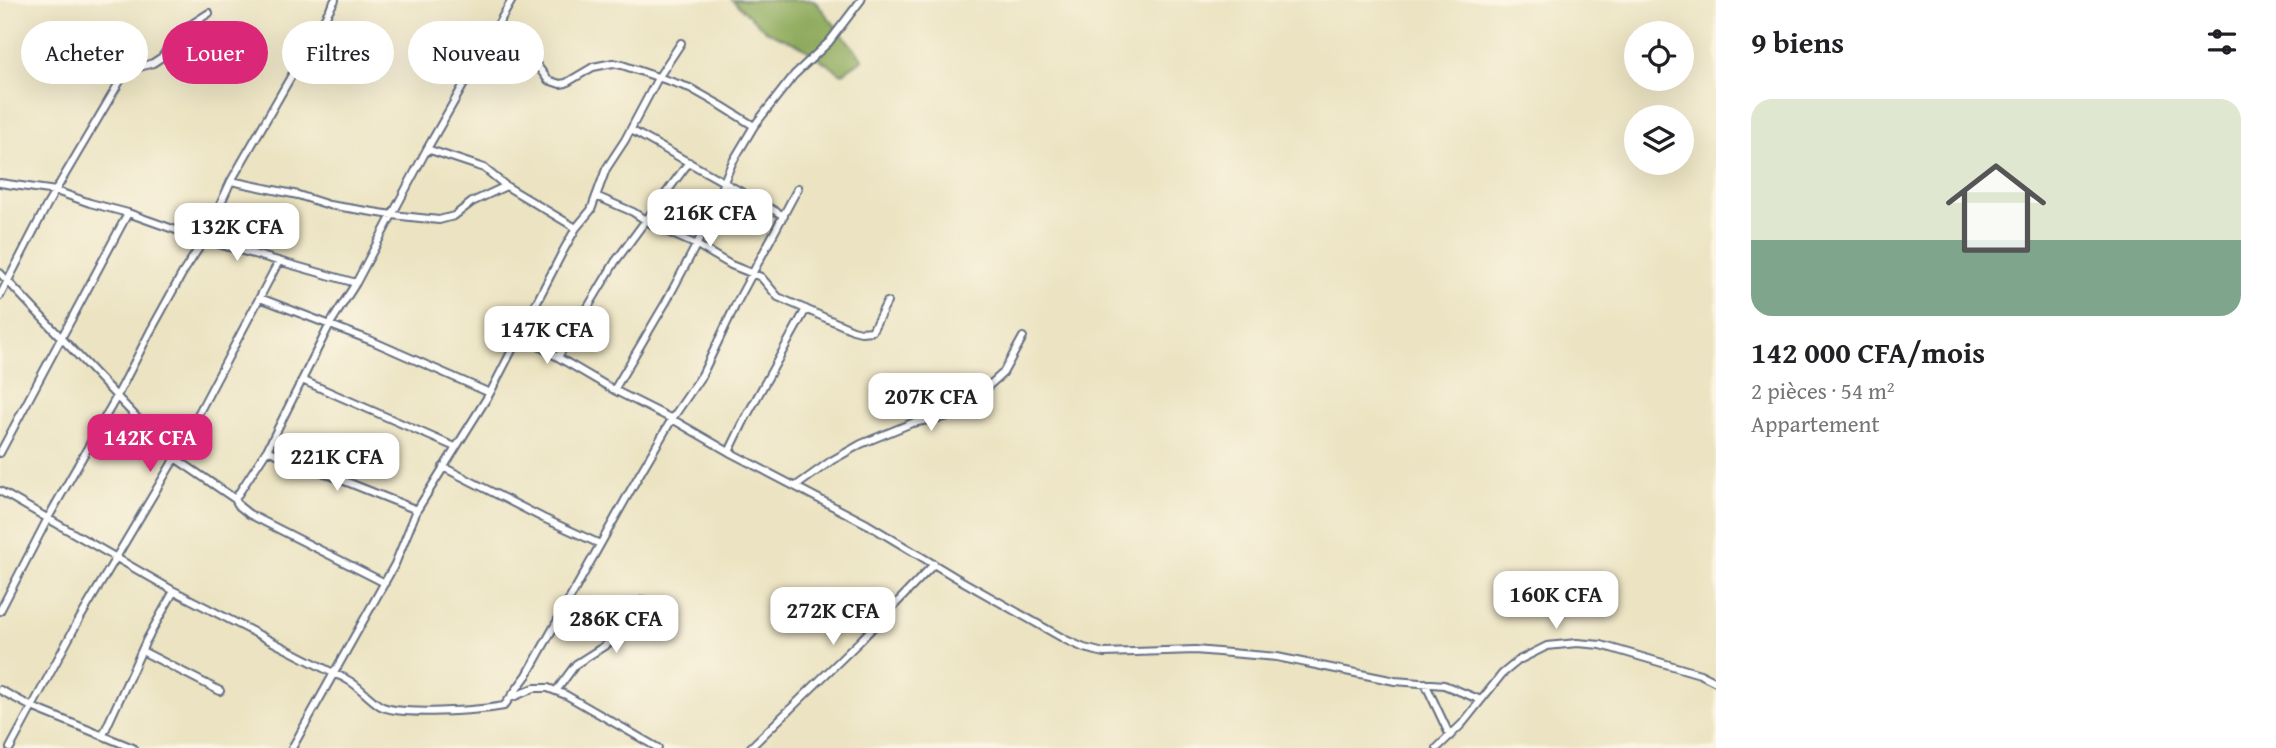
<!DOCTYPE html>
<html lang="fr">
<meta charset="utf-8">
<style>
:root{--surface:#fff;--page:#f6f6f6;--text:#202124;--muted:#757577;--accent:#db2777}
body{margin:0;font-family:"Gentium Book Plus",serif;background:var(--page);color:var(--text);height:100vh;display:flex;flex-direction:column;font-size:26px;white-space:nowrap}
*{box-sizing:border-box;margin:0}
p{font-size:23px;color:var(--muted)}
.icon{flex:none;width:38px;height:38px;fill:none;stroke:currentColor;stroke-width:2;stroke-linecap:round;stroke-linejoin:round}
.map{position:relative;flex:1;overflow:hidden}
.drawer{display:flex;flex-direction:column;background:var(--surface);width:560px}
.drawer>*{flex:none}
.hud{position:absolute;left:21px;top:21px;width:665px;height:63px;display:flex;gap:14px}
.controls{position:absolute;left:1624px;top:21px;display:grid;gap:14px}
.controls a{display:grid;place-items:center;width:70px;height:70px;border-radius:50%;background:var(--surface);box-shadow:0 7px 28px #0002;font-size:35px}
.price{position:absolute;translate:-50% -60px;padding:0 16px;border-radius:14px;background:#fff;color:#222;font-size:23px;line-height:46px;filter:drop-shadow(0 2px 4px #0008)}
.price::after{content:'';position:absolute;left:50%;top:42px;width:21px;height:16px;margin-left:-10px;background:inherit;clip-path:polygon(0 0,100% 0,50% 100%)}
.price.current{background:var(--accent);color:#fff}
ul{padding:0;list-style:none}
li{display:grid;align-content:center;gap:14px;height:371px;padding:0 35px}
li span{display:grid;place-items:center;height:217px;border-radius:21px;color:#555}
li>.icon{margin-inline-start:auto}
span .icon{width:126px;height:126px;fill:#fffc;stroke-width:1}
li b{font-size:30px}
h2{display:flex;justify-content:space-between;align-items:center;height:84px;padding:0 35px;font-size:30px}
.tag{padding:0 24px;border-radius:32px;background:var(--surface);box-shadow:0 7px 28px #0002;font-size:24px;line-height:63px}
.tag.current{background:var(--accent);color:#fff}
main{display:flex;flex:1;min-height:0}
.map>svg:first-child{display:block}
.forest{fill:#8eaa5c;stroke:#546c5d;stroke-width:2}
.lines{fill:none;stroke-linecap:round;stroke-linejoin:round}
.minor-casing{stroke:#646e81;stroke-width:10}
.minor{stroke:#fff;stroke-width:6}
</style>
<main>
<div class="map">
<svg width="1716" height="748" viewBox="0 0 1716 748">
<rect width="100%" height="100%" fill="#fcf5e5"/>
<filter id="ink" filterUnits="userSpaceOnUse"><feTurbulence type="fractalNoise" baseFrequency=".0143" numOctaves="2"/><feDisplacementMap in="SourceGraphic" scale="14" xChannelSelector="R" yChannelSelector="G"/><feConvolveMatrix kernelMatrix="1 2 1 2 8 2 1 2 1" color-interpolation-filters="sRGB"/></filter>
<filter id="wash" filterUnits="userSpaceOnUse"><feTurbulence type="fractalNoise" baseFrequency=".00686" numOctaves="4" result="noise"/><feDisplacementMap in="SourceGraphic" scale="28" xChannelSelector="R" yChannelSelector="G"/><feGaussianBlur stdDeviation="1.57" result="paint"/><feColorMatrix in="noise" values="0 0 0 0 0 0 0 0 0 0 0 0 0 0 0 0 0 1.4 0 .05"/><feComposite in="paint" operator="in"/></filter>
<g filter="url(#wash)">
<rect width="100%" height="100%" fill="#ebe3c1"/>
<path class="forest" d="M732,0H814L863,59L842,74L799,45L766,31Z"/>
</g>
<g filter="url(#ink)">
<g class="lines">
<defs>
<path id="minor" d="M495,28L525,49L548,80L560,84L566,83L593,67L613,63L622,65L690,88L722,106L754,126
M631,130L784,216
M427,149L484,168L506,186L576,228
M231,181L298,195L329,205L392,215L439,220L454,216L472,202L506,186
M0,183L56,191L90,203L128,213L0,453
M596,196L633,212L656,227L697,245L731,265L761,277L778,297L853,330L861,332L872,331L887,302
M128,213L204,240L356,283
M0,273L175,458L76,625L10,748
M0,296L47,205L126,71L153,63L162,57L178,33L209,13
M260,298L372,341L490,393L417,510L395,564L292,748
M520,335L614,390L672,419L729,452L867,524L955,577L1066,640L1084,648L1104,653L1195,650L1277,657L1395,681L1444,685L1481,700
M558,357L615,262L689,162
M302,380L455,447
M614,390L666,302L700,238L732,163L754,126L794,75L829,42L861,0
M490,393L562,253L576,228L591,210L606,169L625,140L658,78L681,43
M267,450L417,510
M729,452L745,419L806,309
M443,467L543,518L600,544
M796,486L831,461L861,444L912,423L949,416L964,408L1003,373L1023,337
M0,491L174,591L335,674C356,681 362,693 379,705C397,717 482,710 504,706L527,675L638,477L672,419L702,375L736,304L798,188
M235,499L175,458L279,261
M385,583L249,514L239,506L235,499L267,450L330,324L356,283L427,149L512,0
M0,611L48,518L117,396L150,332L182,274L204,240L231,181L335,0
M142,651L220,691
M1425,683L1450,736
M0,690L32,707L133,748
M556,691L576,664L628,631L635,621L643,600
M513,697L534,688H548L566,695L658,748
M103,735L146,641L174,591
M750,748L860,641L934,564
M1437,748L1462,724L1502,674L1519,660L1547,646L1577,643L1601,645L1700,674L1716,682"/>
</defs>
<use href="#minor" class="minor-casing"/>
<use href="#minor" class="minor"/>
</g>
</g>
</svg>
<div class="controls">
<a><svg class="icon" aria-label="locate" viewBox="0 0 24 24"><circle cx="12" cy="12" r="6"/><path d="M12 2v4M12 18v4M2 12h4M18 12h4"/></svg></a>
<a><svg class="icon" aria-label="layers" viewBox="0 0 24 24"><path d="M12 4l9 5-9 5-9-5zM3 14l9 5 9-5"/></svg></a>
</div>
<b class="price" style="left:710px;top:249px">216K CFA</b>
<b class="price" style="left:237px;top:263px">132K CFA</b>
<b class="price" style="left:547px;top:366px">147K CFA</b>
<b class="price" style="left:931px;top:433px">207K CFA</b>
<b class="price current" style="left:150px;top:474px">142K CFA</b>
<b class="price" style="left:337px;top:493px">221K CFA</b>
<b class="price" style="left:1556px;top:631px">160K CFA</b>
<b class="price" style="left:833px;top:647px">272K CFA</b>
<b class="price" style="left:616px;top:655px">286K CFA</b>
<div class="hud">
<a class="tag">Acheter</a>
<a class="tag current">Louer</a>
<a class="tag">Filtres</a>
<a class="tag">Nouveau</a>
</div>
</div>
<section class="drawer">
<h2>9 biens<svg class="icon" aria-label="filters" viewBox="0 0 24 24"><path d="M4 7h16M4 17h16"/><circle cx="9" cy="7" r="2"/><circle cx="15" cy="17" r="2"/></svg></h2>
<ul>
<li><span style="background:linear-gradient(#dfe7d0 65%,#7fa58c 0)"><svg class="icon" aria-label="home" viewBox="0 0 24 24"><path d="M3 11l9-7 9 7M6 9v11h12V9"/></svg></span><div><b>142 000 CFA/mois</b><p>2 pièces · 54 m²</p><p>Appartement</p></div></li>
</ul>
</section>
</main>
